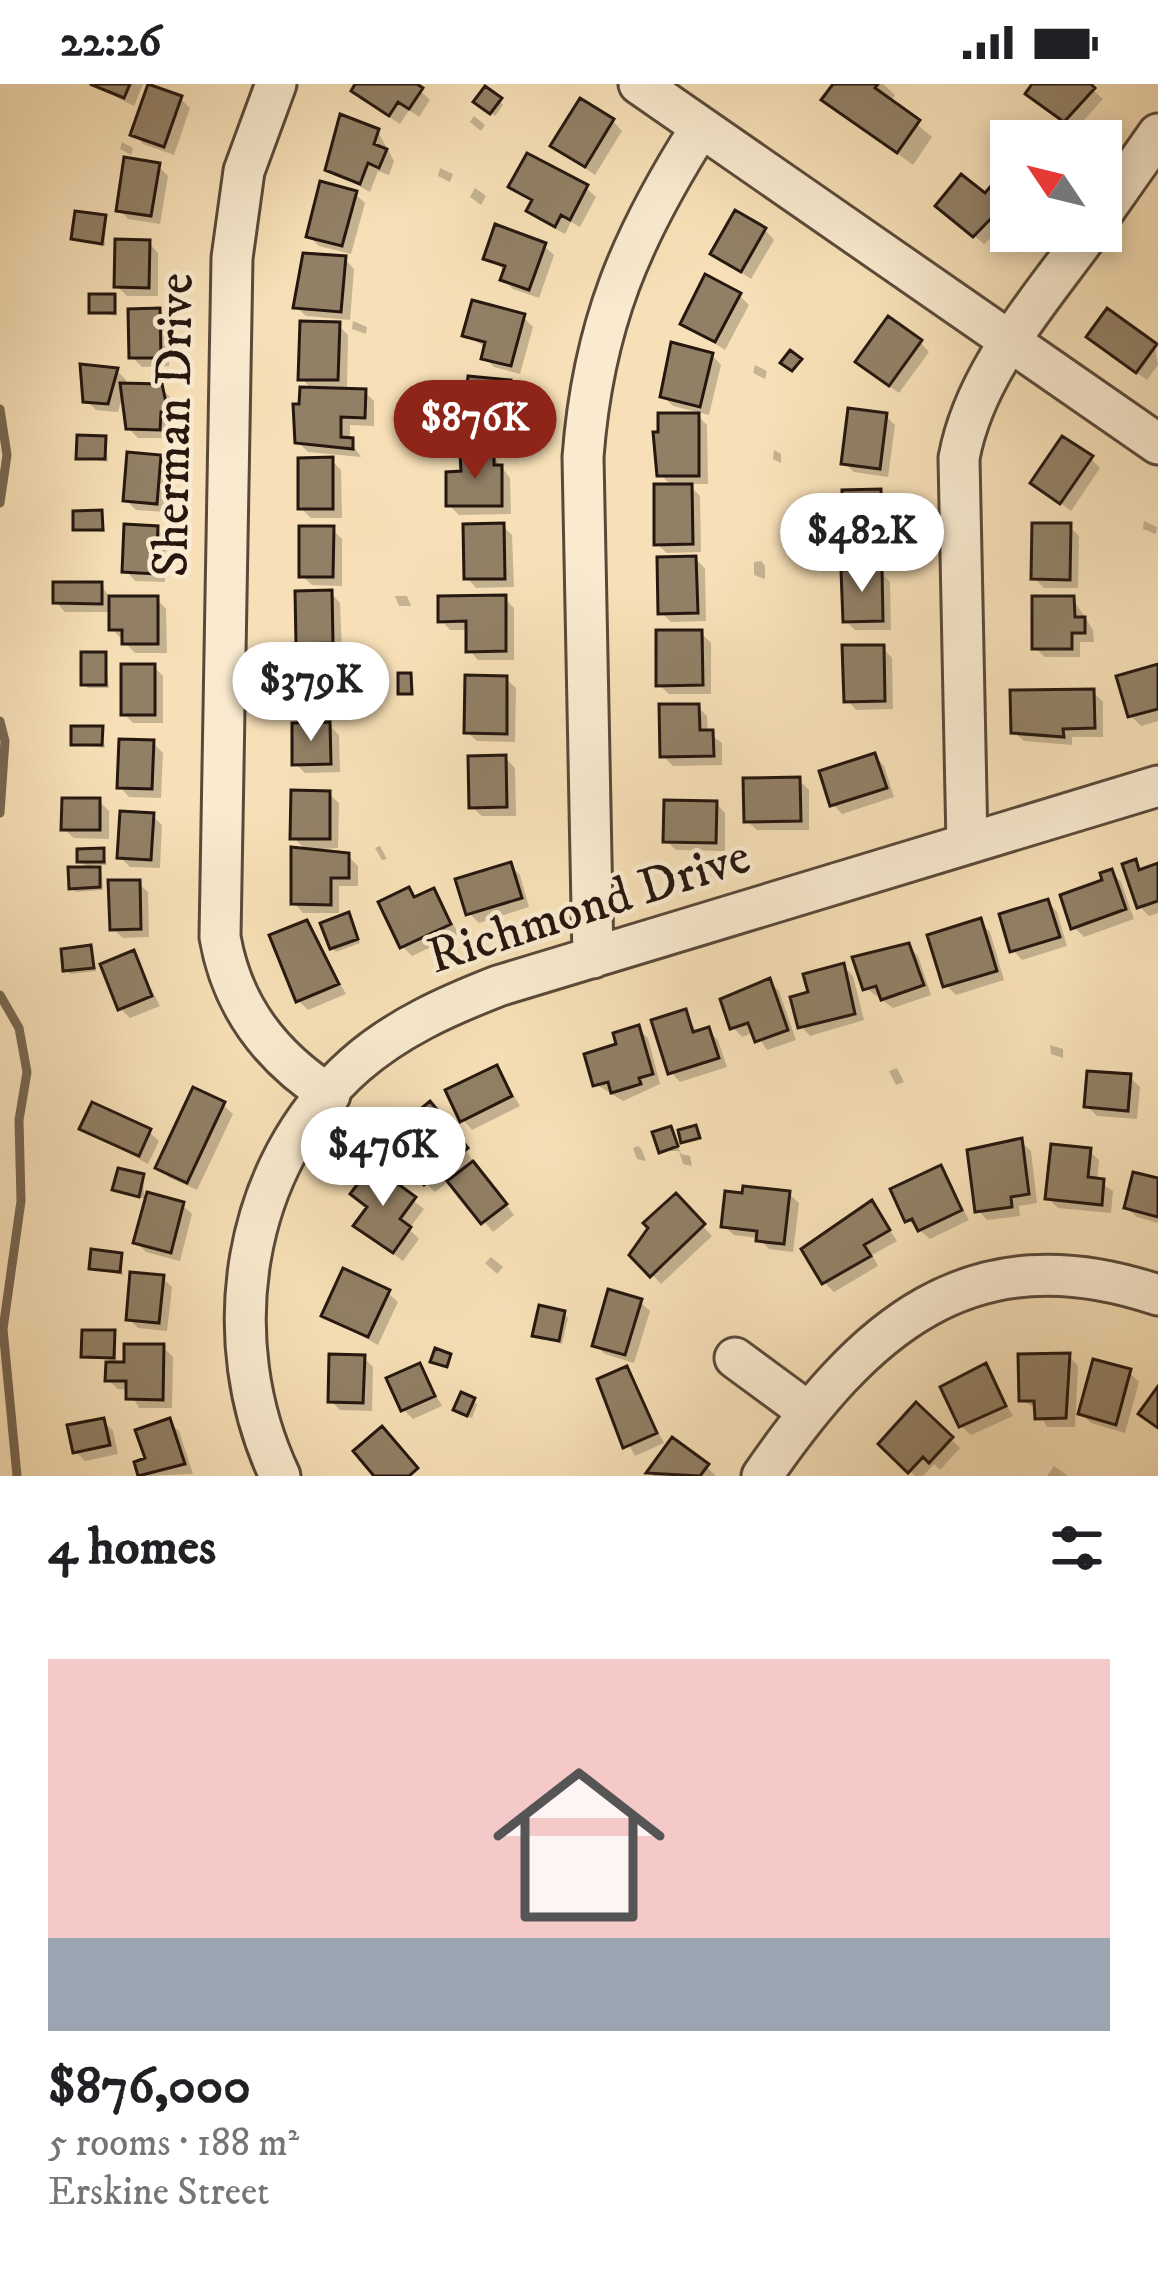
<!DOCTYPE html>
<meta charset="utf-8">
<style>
:root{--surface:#fff;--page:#f6f6f6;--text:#202124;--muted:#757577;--line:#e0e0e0;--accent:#8f2418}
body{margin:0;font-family:"IM FELL DW Pica",serif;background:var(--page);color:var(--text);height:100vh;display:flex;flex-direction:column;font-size:45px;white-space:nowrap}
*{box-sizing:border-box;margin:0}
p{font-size:39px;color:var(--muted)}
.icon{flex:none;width:66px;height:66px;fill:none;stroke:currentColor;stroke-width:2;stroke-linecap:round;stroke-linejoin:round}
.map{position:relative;height:1392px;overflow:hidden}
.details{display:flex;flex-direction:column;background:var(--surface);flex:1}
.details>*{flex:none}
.needle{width:78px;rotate:305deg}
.fabs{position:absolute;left:990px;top:36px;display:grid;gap:24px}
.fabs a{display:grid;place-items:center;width:132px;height:132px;border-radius:0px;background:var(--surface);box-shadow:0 6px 18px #0003;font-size:60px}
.price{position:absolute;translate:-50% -102px;padding:0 27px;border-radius:42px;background:#fff;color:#222;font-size:39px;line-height:78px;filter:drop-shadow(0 3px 6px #0008)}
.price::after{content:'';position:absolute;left:50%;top:72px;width:36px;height:27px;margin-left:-18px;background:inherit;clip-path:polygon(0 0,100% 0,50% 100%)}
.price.selected{background:var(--accent);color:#fff}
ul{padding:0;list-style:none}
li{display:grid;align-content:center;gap:24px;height:636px;padding:0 48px}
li+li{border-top:3px solid var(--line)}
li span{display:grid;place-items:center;height:372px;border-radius:0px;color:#555}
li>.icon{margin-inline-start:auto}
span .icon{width:216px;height:216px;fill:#fffc;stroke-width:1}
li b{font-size:51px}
h2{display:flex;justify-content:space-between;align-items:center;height:144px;padding:0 48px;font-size:51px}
.status{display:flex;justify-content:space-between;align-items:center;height:84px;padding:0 60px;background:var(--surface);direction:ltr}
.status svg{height:33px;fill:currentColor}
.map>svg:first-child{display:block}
.shadow{fill:#0003}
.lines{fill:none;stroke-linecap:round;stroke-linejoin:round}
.stream{stroke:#786752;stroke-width:9}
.building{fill:#928066;stroke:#25170f;stroke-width:3}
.minor-casing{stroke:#5a4939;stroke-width:45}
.minor{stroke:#faebd0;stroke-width:39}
.labels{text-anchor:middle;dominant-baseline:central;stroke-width:9;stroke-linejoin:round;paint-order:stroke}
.street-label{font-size:51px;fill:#25170f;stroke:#faebd0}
</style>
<div class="status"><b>22:26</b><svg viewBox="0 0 49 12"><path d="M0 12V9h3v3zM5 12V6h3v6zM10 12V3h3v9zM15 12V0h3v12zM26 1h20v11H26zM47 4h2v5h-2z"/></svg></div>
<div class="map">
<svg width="1158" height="1392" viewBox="0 0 1158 1392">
<rect width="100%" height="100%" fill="#f7e0b7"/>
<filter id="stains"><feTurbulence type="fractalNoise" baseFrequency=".00167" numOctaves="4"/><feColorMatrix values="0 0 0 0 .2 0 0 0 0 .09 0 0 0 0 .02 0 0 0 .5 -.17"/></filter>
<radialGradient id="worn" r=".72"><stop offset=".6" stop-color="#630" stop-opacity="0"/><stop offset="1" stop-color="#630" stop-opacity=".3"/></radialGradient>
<path class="shadow" d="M91,0H143L134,22Z
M359,0H413L430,16L419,33L409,26L400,40L364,16L354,7Z
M836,0H883L895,11L890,18L932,53L913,81L825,16Z
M1036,0H1086L1103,15L1075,46L1039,19Z
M181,15L190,24L174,71L143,60L134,50Z
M477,17H500L503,21L495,32Z
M474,32L485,41L481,47L470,38Z
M613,37L622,47L595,91L554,62Z
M378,48L394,77L389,91L378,87L370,108L328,85Z
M122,58L133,64L131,71L120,65Z
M158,82L168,92L160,140L128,135L119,125Z
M440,84L453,90L450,98L438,92Z
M512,102L586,104L596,113L580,143L571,138L565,150L539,136L530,127L534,118Z
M475,104L486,112L481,121L470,113Z
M990,107L1011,125V134L984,160L948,131Z
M355,110L365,119L351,170L319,162L309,152Z
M104,134L105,162L74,154Z
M765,146L774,156L751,195L714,170Z
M149,159L158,169V212H127L117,202Z
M544,162L554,171L539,214L513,205L503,195L506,187L487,174Z
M345,175L354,185L350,236L306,232L296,223Z
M739,211L749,221L725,266L683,239Z
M113,213L117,232L92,228Z
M159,227L168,237L169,282L142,283L132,273Z
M523,233L533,243L520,290L494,283L485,274L487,264L466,251Z
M353,237L367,243L366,250L352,245Z
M338,241L348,251L347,307L365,308L374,317V342L350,341V357L361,373L308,368L298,358L313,306L301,294Z
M920,258L929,268L899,309L869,287Z
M1099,262H1155L1158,281L1147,296Z
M712,271L721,281L709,331L673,322L663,312Z
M755,281L767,287L765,295L753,289Z
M117,287L126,296L125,302L160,303L170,313L176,326L169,354H138L128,344L124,307L118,328L96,326L86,316Z
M509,299L519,309L514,360L476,357L466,347Z
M698,332L707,341L708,400H688L700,412L701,468L667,469L657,460L673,403L660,390Z
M886,332L895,341L888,393L854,388L844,379Z
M105,355L108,378L79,373Z
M774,366L781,370V379L773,375Z
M493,372L510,394L511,430L459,431L449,421L464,390Z
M160,374L170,383L166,428L136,426L126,416Z
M1091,375L1100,384L1071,427L1034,399Z
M331,376L341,386L342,434H311L301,424Z
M880,408L889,418L890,472H855L845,463Z
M101,429L105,448L76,445Z
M1144,437L1157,443L1156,450L1143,445Z
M503,442L512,451L514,503L476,504L467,494Z
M1069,442L1079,452L1078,504H1044L1034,494Z
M157,444L166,454L165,498L135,497L126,487Z
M332,445L342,455V502L312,501L302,492Z
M695,475L705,484L706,537L671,538L661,528Z
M761,477L765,482V495L754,491V478Z
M880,488L890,498L891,546H855L846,537Z
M101,501L111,515H157L166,525L167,569H135L112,545V528H65L56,518Z
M331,509L340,519L342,568H326L341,583L342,634L307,635L298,625L314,574L299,559Z
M395,512H407L411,522H399Z
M504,514L514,524V576H478L469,566V546H450L441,536Z
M1073,515L1093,546L1094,558H1080V573H1045L1035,564Z
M701,549L711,559V610H669L659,601Z
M883,564L892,574L893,625L856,626L847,616Z
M105,571L109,604H88L84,600Z
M154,583L163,592V639H133L124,630Z
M1158,583V637L1141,642L1131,632Z
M506,595L516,604L515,658L477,657L467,648Z
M1093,608L1103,618V653H1072V661L1024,657L1014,648Z
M698,623L707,632L708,649L722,659V681L673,682L663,672Z
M329,641L339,651L340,688L305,689L295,679Z
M102,645L105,664L74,660Z
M153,659L163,669L161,714L129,713L120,703Z
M875,672L884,682L894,713L842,730L833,720Z
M505,674L515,684L516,732H482L472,723Z
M799,696L809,706V746H757L747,737Z
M329,710L339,719L338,764L306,766L293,753Z
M99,717L109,727V755L74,754L64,745Z
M716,719L725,729V767L676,766L666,757Z
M152,731L162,741L160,784L130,783L120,773Z
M380,762L387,775L382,776L375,764Z
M103,767L107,781H94L102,790L103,806L76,808L72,804L89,786L80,777Z
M348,772L358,782V802H339V829H303L294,819Z
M1135,778L1144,787L1158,783V829L1149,832L1139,822Z
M510,781L520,791L529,823L479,839L469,829Z
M1111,788L1121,798L1134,835L1084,853L1074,843Z
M138,799L148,808L149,853L123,854L113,845Z
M408,806L417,815L433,807L459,850L412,872L403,863Z
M1048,818L1057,828L1067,862L1022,876L1013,866Z
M348,832L360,859L336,868L332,864Z
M980,838L990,848L1004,896L956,911L946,901Z
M306,840L346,910L308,926L298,916Z
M908,862L918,872L931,911L893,924L866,904Z
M90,864L96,887L70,890L66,886Z
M133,869L160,922L130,934L120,924Z
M843,882L853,892L864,936L810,952L801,942L811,910Z
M769,897L779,907L796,956L767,966L755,948L742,953L733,943Z
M685,928L698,950L708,947L718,956L727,983L680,998L671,988Z
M638,945L648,954L660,1000L623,1017L596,1000Z
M1050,961L1063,965V974L1051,970Z
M497,984L520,1022L472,1046L463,1036Z
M897,984L904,998L896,1001L889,987Z
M1130,993L1140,1003L1137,1035L1097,1032L1087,1022Z
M223,1021L233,1030L197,1106L168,1093L158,1083Z
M439,1031L514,1131L493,1148L450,1096L435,1108L426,1099Z
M83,1044L149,1048L159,1057L148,1080Z
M671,1045L681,1070L690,1072L692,1082L683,1080L679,1067H662Z
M1021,1058L1031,1067L1037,1119L1019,1122L1020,1132L987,1136L978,1126Z
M638,1062L642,1066L646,1077L637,1075L633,1064Z
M1089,1067L1099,1076L1097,1097L1113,1107L1111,1129L1058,1124L1048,1114Z
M940,1084L969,1136L930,1155L908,1136Z
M373,1085L424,1125L409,1145L419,1155L403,1177L367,1151Z
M143,1093L144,1111L182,1121L192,1130L180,1177L146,1168L136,1158L148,1116L116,1106Z
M1158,1097V1139L1137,1133L1127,1124Z
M789,1110L799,1119L793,1168L769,1165L759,1154L734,1151L724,1142Z
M676,1113L712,1152L661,1200L633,1170Z
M872,1120L897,1157L872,1171L878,1182L834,1208L824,1198Z
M120,1171L123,1191L92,1184Z
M491,1173L503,1183L497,1190L485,1179Z
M162,1194L172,1203L167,1247L138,1244L129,1235Z
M388,1209L398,1218L378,1261L325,1231Z
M640,1218L650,1227L634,1279L605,1270L595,1261Z
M564,1230L568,1234L562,1260L535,1251Z
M114,1249L117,1281L163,1263L173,1273L172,1324H139L129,1306L118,1305L108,1296L109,1276L84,1272Z
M1069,1272L1078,1282L1075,1343H1047L1037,1325L1022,1316Z
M364,1274L373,1283L372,1327L340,1326L331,1317Z
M985,1282L1013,1332L971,1351L961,1342Z
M419,1283L442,1322L413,1335L403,1325Z
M626,1286L664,1359L635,1372L605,1316Z
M1129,1288L1139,1298L1125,1349L1091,1339L1081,1329Z
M474,1317L477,1321L472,1334L460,1329Z
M916,1322L960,1364L940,1386L934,1380L923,1392H915L882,1360Z
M103,1337L113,1347L118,1370L85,1377L76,1368Z
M169,1338L179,1347L193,1390L141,1392L138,1379L148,1376Z
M672,1358L707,1383L716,1392H653Z
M1054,1382L1068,1392H1047Z"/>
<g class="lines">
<path class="stream" d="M0,325L7,371L0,419
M0,637L5,657L0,729
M0,911L19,944L27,988L19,1036L21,1117L3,1245L17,1392"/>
</g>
<path class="building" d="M90,0H130L124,14Z
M148,0L182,12L164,63L130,51Z
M355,0H417L423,4L409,25L398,18L389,32L351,7Z
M833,0H878L875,4L920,36L897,69L821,16Z
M1032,0H1091L1095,4L1064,38L1025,10Z
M485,2L502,14L490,30L473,18Z
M580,14L614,35L585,83L550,62Z
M340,30L379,45L374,60L387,65L379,84L368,79L360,100L325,86Z
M527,69L588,101L570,136L561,131L555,143L526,127L532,116L508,103Z
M124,73L160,79L151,132L116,127Z
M961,90L985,109L990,103L1008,117L973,153L935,122Z
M320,97L357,107L342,162L306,153Z
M735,126L766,144L741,188L710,170Z
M75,127L106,131L102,160L71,155Z
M495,140L546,159L529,206L500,196L505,182L483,175Z
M115,155L150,156L149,204L114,203Z
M303,169L346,172L341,228L293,224Z
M705,190L741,209L715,258L680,240Z
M89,210H115V229H89Z
M472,216L525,230L511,282L481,275L485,258L462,252Z
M160,224L161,274H129L128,225Z
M1107,224L1157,260L1136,289L1086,253Z
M888,232L922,256L889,302L855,278Z
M300,237L340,238L338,296H298Z
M671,258L713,269L700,323L660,313Z
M790,266L802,275L792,287L780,279Z
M80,280L118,284L108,320L83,318Z
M468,292L511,296L506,352L463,348Z
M120,299L162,300L168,328H161L160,346L126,345Z
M300,303L366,305L365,334L341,333V353L353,354V365L295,359L293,320H299Z
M848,324L887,329L880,385L841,380Z
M658,329H699V392H657L653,348H658Z
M77,351L106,352L105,375H76Z
M1062,352L1093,372L1060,420L1030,399Z
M127,368L161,371L157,420L123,417Z
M460,369H494V381H502V422H446V388L461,387Z
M333,373V425H298V374Z
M654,400H692L693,460L654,461Z
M881,405L882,463L842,464V406Z
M102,426L103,446H73V427Z
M504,439L505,495H464L463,440Z
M1032,439H1071L1070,496L1031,495Z
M124,440L158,442L156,490L122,488Z
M299,442H334L333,493H299Z
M696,472L698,529L658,530L657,473Z
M882,485L883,537L843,538L841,486Z
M53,498H102V520L53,519Z
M332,506L333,559L296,560L295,507Z
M506,511V567L466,568V537L438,538V512Z
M109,512H158V560H122V546H109Z
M1032,512H1074L1075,533H1085V549H1072V565H1032Z
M656,546H702L703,601L656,602Z
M842,561H884L885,617L844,618Z
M81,568H106V601H81Z
M333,570L334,625L295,626L289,572Z
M121,580H155V631H121Z
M1158,580V625L1128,633L1116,592Z
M398,589H411L412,610H398Z
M465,591L507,592V650L464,649Z
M1094,605L1095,644L1063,645L1064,653L1011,649L1010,606Z
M659,620H699L700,646H713L714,672L660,673Z
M330,638L331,680L292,681V639Z
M71,642H103L102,661H71Z
M119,655L154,656L152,705L117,704Z
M875,669L887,704L830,722L819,687Z
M506,671L507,723L469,724L468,672Z
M800,693L801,737L744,738L743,694Z
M291,706L330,707V755H290Z
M62,714H100V746H61Z
M664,716L717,717L716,759L663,758Z
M120,727L154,729L151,776L117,774Z
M291,763L349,769V794H331V821L291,820Z
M104,764V778H77V765Z
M1136,775L1139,786L1158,779V817L1137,824L1122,780Z
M511,778L522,814L466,831L455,795Z
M68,783H100V803L69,805Z
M1112,785L1126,825L1071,845L1060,811L1102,796L1100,789Z
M108,796H140L141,845L110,846Z
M409,803L414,813L434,804L451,840L400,864L378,818Z
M1048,815L1060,853L1010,868L999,830Z
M349,828L358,855L330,865L320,839Z
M981,834L997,887L943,903L927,851Z
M307,836L339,900L296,918L269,851Z
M909,859L924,901L881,916L876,902L863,906L852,873Z
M91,861L94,884L63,887L61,865Z
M134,866L152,912L118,926L100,880Z
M844,879L855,930L798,944L790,913L808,908L803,890Z
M770,894L788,946L755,958L748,939L730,945L720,915Z
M686,925L693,948L709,943L719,974L668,990L651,936Z
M639,941L653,990L639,994L641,1000L611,1009L608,998L593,1002L584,970L616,960L613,949Z
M497,981L512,1012L460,1038L445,1006Z
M1087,987L1131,990L1128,1027L1084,1023Z
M193,1003L225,1018L187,1099L155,1084Z
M430,1017L468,1064L424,1101L385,1054Z
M92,1018L151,1045L139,1072L79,1045Z
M696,1041L700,1054L681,1059L678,1046Z
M671,1042L678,1062L659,1069L652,1048Z
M1022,1054L1029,1110L1011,1113L1012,1123L975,1128L967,1066Z
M1051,1060L1091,1064L1088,1093L1104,1095L1102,1121L1045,1115Z
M473,1077L507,1120L481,1140L447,1097Z
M372,1081L416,1113L400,1135L411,1143L393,1169L353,1142L367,1123L350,1110Z
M941,1081L962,1126L918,1147L912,1135L905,1138L890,1105Z
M118,1084L144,1090L139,1113L112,1106Z
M1133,1088L1158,1094V1133L1124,1124Z
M743,1102L790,1107L784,1160L756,1157L757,1147L721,1143L725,1107L742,1109Z
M147,1108L184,1118L171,1169L133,1159Z
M676,1109L705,1140L650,1193L629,1171L648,1144L643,1139Z
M872,1116L890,1146L864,1161L871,1172L822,1200L801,1165Z
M91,1165L122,1169L120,1188L89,1185Z
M343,1184L390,1206L368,1253L321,1232Z
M130,1188L164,1191L159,1239L126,1236Z
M608,1205L642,1215L625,1271L592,1262Z
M539,1221L565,1227L559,1257L532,1252Z
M82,1246H115L114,1274L81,1273Z
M124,1260H164L163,1316L126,1315V1297H105L106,1278H124Z
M435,1264L451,1270L447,1283L430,1278Z
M1070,1269L1066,1334L1035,1335L1034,1317H1019L1018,1270Z
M329,1270L365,1271L363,1319L328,1318Z
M1093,1275L1131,1285L1116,1341L1078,1330Z
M420,1279L435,1312L401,1327L386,1294Z
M986,1279L1006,1322L959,1343L940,1303Z
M627,1282L657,1349L623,1364L597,1295Z
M1158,1302V1344L1138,1330Z
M461,1308L475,1314L467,1332L453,1326Z
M916,1318L953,1353L929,1379L923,1373L908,1389L878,1360Z
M104,1334L110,1361L73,1369L67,1341Z
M170,1334L185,1380L138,1392L134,1378L145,1374L135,1346Z
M382,1342L418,1384L409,1392H374L353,1367Z
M672,1353L709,1380L700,1392L646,1389Z"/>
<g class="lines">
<defs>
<path id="minor" d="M276,0L244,87L232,174L220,853C232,923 271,973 330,1011
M639,0L1158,360
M1101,131L1158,50
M967,760L959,374C975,287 1040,217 1090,147
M593,874L583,373C593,241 631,153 701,43
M735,1274L807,1327
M280,1392C216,1257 240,1083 355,981C397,944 447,922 498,902L1158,702
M762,1392C863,1246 968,1147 1158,1211"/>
</defs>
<use href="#minor" class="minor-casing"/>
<use href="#minor" class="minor"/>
</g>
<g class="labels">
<g class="street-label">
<text transform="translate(174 341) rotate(-89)">Sherman Drive</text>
<text transform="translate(589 823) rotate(-18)">Richmond Drive</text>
</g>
</g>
<rect width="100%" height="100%" filter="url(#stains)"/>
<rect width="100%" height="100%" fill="url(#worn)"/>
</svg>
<div class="fabs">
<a><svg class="needle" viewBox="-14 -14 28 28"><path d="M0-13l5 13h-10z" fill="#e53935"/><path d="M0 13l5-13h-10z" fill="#757577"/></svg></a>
</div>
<b class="price selected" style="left:475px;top:398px">$876K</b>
<b class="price" style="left:862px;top:511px">$482K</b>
<b class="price" style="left:311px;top:660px">$379K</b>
<b class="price" style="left:383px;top:1125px">$476K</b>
</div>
<section class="details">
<h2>4 homes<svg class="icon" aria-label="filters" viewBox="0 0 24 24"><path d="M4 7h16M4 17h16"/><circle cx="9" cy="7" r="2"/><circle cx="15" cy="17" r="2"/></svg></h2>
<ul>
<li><span style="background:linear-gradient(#f6c9c9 75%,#9aa5b1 0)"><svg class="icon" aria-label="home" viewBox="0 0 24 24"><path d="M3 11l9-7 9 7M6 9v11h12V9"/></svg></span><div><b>$876,000</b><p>5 rooms · 188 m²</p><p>Erskine Street</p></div></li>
</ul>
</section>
